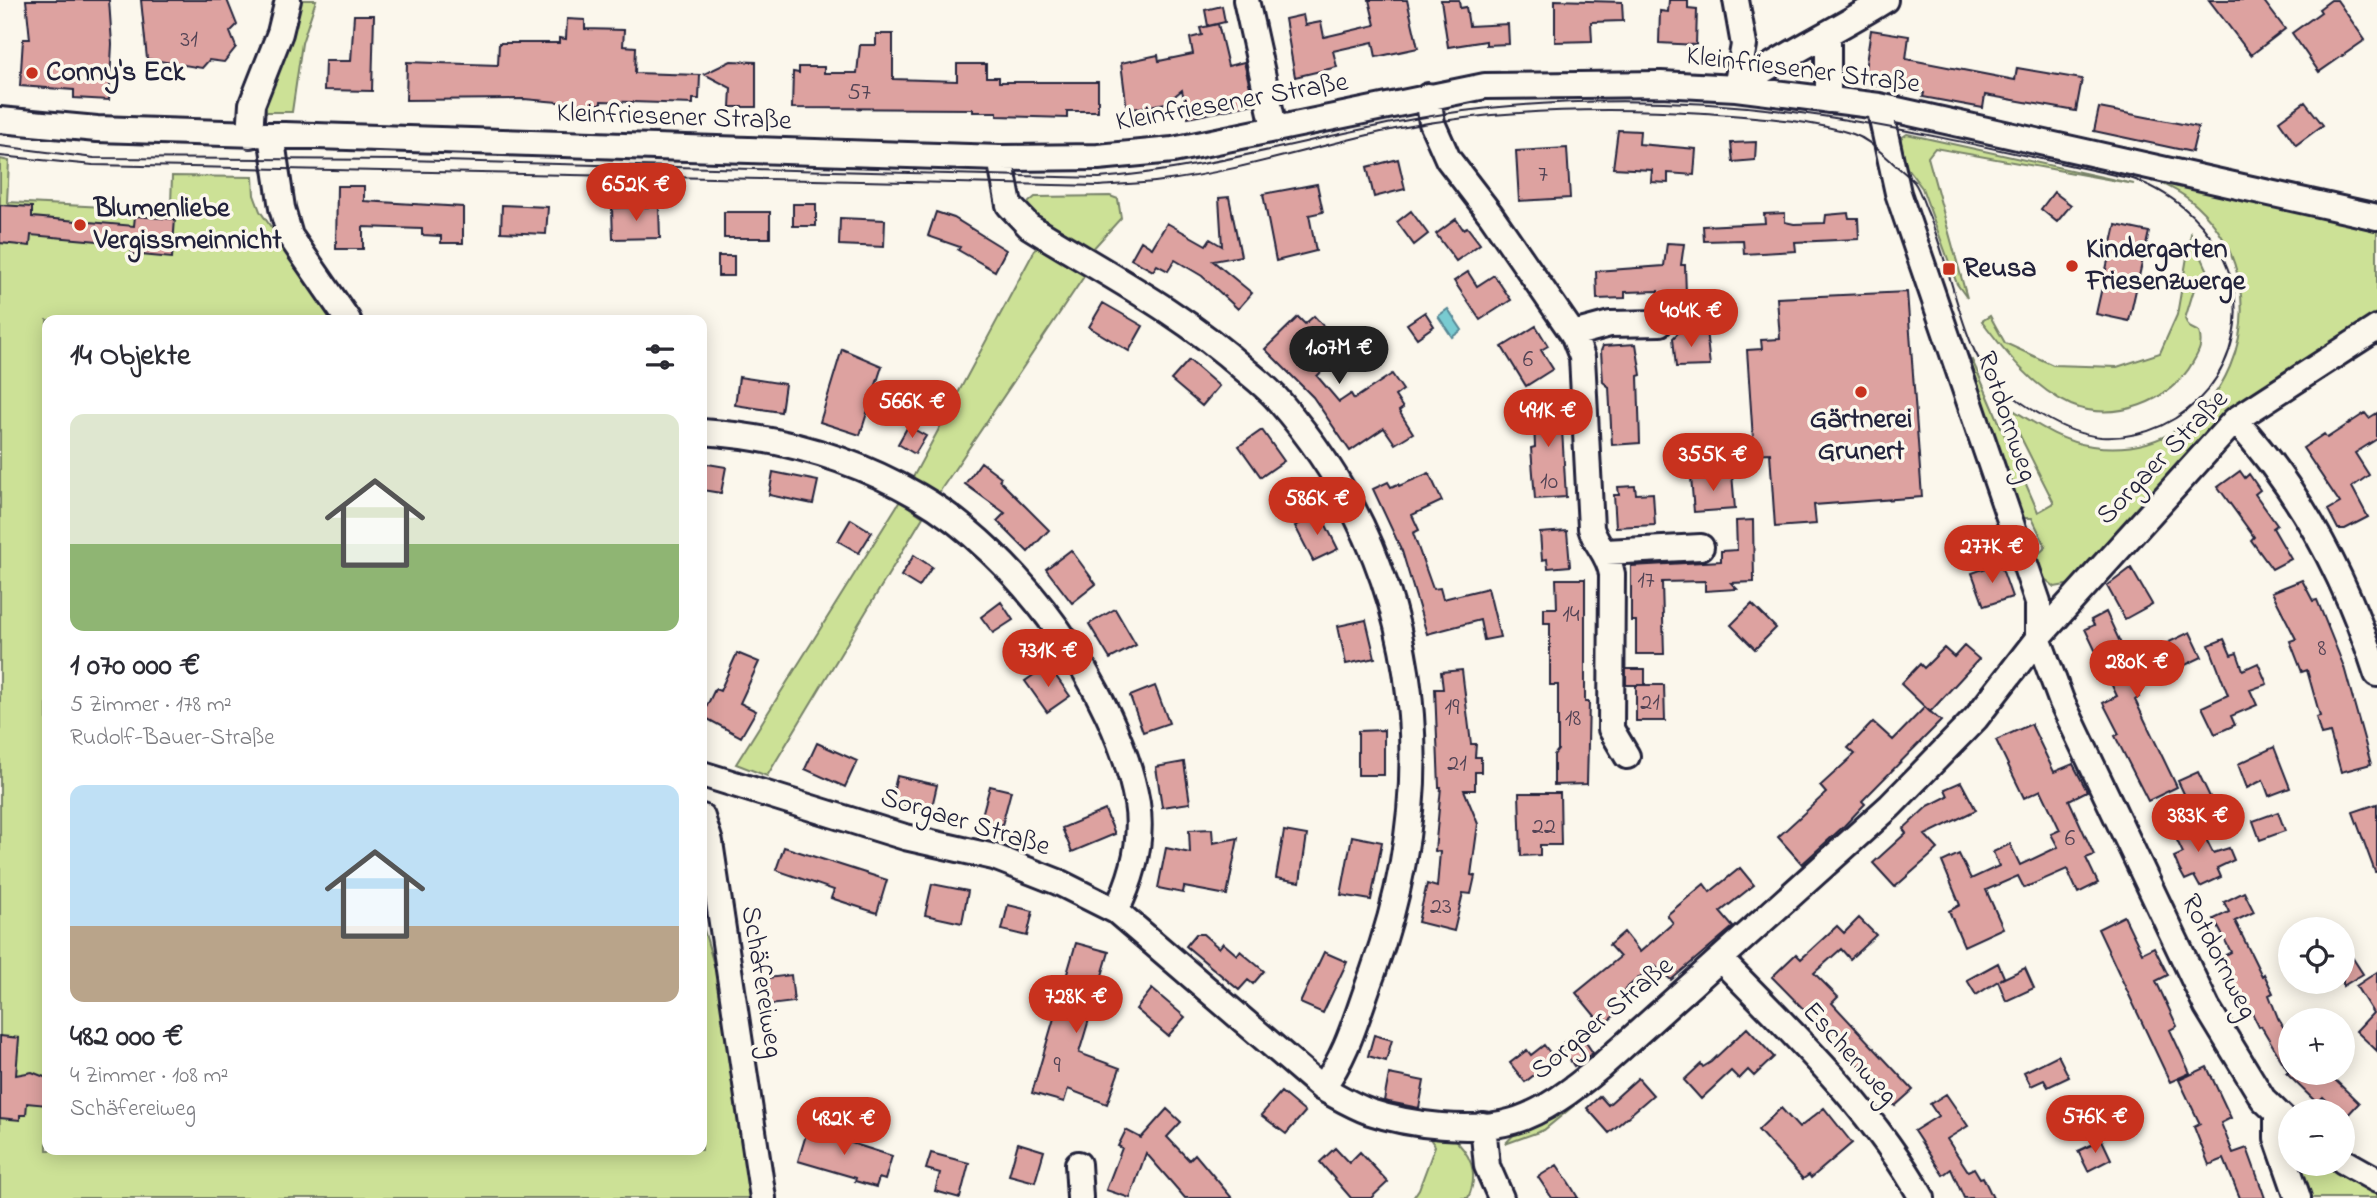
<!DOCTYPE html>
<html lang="de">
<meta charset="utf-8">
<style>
:root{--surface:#fff;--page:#f7f7f7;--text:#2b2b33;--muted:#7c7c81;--accent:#c8321e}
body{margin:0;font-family:"Indie Flower",sans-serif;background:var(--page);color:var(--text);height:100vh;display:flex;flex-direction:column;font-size:26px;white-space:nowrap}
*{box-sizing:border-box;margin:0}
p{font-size:23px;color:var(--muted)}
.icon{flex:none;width:38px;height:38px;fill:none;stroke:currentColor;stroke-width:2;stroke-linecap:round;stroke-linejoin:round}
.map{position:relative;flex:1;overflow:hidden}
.panel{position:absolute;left:42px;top:315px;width:665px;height:840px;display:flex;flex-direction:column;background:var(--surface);border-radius:14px;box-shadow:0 4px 18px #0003}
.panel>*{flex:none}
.fabs{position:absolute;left:2278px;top:917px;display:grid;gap:14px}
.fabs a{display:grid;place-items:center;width:77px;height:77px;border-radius:50%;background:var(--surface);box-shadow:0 4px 18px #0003;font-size:35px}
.price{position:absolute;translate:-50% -60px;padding:0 16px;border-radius:24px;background:var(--accent);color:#fff;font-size:23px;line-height:46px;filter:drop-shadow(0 2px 4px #0008)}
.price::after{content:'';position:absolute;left:50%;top:42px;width:21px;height:16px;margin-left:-10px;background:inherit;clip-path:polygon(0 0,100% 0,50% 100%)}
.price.active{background:#222;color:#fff}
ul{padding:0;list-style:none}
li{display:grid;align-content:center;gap:14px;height:371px;padding:0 28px}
li span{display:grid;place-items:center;height:217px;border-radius:14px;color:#555}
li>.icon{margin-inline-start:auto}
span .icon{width:126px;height:126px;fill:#fffc;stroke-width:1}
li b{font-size:30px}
h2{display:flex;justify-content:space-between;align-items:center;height:84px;padding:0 28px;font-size:30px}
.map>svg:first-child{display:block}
.green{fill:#cce196;stroke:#778268;stroke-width:2}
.water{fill:#79cbd1;stroke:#568795;stroke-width:2}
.building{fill:#dda2a0;stroke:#22223b;stroke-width:2}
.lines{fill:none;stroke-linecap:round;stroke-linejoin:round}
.minor-casing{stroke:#22223b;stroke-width:30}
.minor{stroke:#fbf7ec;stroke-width:24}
.tram{stroke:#22223b;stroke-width:2}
.poi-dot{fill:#c8321e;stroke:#fbf7ec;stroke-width:2.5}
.labels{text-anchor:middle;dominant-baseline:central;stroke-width:7;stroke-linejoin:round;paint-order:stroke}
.number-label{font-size:24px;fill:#514254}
.street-label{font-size:28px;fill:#22223b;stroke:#fbf7ec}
.poi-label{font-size:28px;font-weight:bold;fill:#22223b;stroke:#fbf7ec;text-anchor:start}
</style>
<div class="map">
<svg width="2377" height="1198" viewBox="0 0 2377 1198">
<rect width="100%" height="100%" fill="#fbf7ec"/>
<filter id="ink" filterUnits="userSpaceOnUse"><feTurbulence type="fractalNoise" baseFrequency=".0143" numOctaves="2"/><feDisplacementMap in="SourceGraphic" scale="14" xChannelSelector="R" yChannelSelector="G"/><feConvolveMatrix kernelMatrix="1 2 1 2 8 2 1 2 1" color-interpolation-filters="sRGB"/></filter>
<g filter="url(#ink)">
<path class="green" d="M298,0H316L302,43L292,112H266L264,105Z
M1907,134L2134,184L1935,148L1928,157L1967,298L1957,284L1922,188L1898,156L1901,138Z
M0,159L9,161L7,202L163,210L165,204H171L172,176L253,177L254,195L260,211L335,320H47V1150H702V923L718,979L752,1198H0Z
M2132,171L2377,226V314L2250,395L2200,440L2071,584L2055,587L2045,579L2035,557L2046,547L2032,518H2023L1970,361L1972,360L1977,371L2038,512L2054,503L2009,414L2015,411C2039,426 2063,442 2092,446C2225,465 2292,295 2197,206C2179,189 2155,180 2132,171Z
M1110,196L1118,199L1121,218L1091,251L1026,212L1029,202L1035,197Z
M2191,234L2213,282L2206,286H2195L2185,319L2189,327L2199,332C2203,344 2199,352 2193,362C2171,402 2114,423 2071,405C2033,388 2006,353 1982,321L1990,316L2005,343L2053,365L2117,367L2160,353L2177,315Z
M1038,244L1085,275L938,494L912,479Z
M900,501L923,517L767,776L736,764Z
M1577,1095L1582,1099L1544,1130L1505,1144L1517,1131Z
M1450,1135C1470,1153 1480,1172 1468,1198H1413L1419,1189L1435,1146L1428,1136Z
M2297,1164H2330L2377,1193V1198H2308Z"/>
<path class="water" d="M1448,309L1462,330L1452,337L1438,316Z"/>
<path class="building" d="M26,0H109L112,44L109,100L74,98V90L20,86L23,39H30Z
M141,0H227L237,25L230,32L236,47L224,62L209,60L202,68L147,59Z
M1369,0H1407L1418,48L1376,57L1373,42L1333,51L1337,67L1295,77L1285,19L1303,15L1305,25L1321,22L1324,37L1375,25Z
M1441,0H1459L1460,8L1466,7L1469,26L1508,24L1509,44L1486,45V41L1448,47Z
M1555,0L1622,2L1623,21L1591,22L1592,41L1555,42Z
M1669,0H1688V8L1697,9L1696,45L1659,43L1660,11L1668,12Z
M2209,0H2263L2285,29L2251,55Z
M2331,0H2337L2365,40L2319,72L2292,33L2321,12L2319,9Z
M1222,6L1225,22L1208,26L1205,10Z
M354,15H374L372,91L324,90L325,61H351Z
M567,19L585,20V29L624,30L623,46L636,47L635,73L700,75L699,99H693V104L601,101V104H581L524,99L406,100L407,62L498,65L499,43H559V38L566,39Z
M1218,24L1228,66L1244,62L1254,104L1188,118L1182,90L1166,103L1127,110L1121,63L1158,55L1159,61L1193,54L1190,38L1202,35L1200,28Z
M1871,30L1909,36L1906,59L2015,80L2017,68L2082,79L2076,111L1985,95L1983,108L1923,97L1924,93L1863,83Z
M876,34H893V79L957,81V64H986V77H999V82H1098V111H1067V118L997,116V112H973V109L792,108L793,72L799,73V67H824V73H857L860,45H876Z
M731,61L756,62V107H730L731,88L704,74Z
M2305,102L2323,125L2296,145L2279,121Z
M2099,108L2198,127L2192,152L2094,131Z
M1618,130L1640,131L1639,144L1696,149L1694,175L1668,173V183L1651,182L1652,170L1613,168Z
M1756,142L1755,160L1733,162L1731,143Z
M1567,148L1570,198L1519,201L1516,151Z
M1398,159L1405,189L1374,197L1367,167Z
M1317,184L1323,212L1309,215L1316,251L1276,261L1263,194Z
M337,186H364V201L463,207V243H441V236L422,235V229L363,227V249H336Z
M2054,192L2071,205L2057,222L2041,209Z
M1229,197L1241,256L1213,261L1252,293L1238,309L1202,276L1175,260L1168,271L1157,265L1153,271L1131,259L1141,241L1152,248L1167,223L1206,245L1210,239L1222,246L1219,198Z
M793,204H816V226H793Z
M0,205L32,207V217L134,226L135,216L175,219L172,258L131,254L132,244L31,235L30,246L0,243Z
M502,205L548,207L546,234L501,232Z
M635,207H659L660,238L613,239L612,208Z
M1411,211L1428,234L1414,245L1397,222Z
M724,212H770V238H724Z
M936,212L954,218L1006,250L995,271L958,250L960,247L928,236Z
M1785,213V222L1794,224L1825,223L1826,215L1848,213L1849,218H1858L1859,239L1795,242L1796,251L1744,254L1743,240L1704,241L1703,226L1765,223L1764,214Z
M840,218L885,220L884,247L839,245Z
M1456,219L1463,229L1467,227L1480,244L1456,261L1436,234Z
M2116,225L2149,232L2129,321L2096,314Z
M1667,243L1684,244L1681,265H1685L1686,294L1658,296V291L1625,292V298L1597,299L1596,271L1664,266Z
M718,256H734V276H718Z
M1468,272L1477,286L1494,275L1511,300L1480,320L1454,281Z
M1907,292L1922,497L1814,505L1816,524L1775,527L1770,453L1754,454L1747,350L1762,349L1761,340L1780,339L1777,298Z
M1103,303L1143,326L1129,351L1089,327Z
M1425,312L1434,326L1417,338L1407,324Z
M1314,316L1328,331L1324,335L1342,352L1317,376L1339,402L1351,394L1354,399L1392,374L1403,390L1395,396L1403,408L1399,411L1413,433L1395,444L1384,428L1350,451L1313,397L1265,349L1298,317L1305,324Z
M1536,326L1548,346L1541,350L1553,369L1526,386L1502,347Z
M1706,330L1710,366L1676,367L1673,338L1680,331Z
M1636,344L1641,375L1638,376L1640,443L1612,445L1609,387L1603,382L1601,351L1603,346Z
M842,349L882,366L860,435L820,422Z
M1189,360L1219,386L1202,406L1171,380Z
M739,377L785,384L781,412L735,405Z
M1560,396L1566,497L1535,499L1531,448L1535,447L1533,397Z
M2365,413L2369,418L2377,413V439L2355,453L2369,475L2352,487L2368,517L2345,529H2338L2328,510L2340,503L2303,448L2324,434L2327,438Z
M908,426L926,436L915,454L898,444Z
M1262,430L1284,461L1261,477L1239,446Z
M981,462L1001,477L999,480L1049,530L1028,552L997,521L1005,513L965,484Z
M702,463L726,467L721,493L702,490Z
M2240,471L2245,478L2249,474L2260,490L2255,494L2277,525L2273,528L2291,559L2272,569L2251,540L2254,537L2218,487Z
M773,472L818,481L813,504L769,495Z
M1429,473L1442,501L1412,515L1419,530L1413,533L1433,589L1440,588L1443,599L1488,588L1500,637L1484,640L1480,620L1427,634L1402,551L1373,489L1388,482L1391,487L1398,484L1399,486Z
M1732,474L1735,509L1694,512L1691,477Z
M1635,486L1636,494L1653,493L1655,525L1616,527L1614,495H1619L1618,487Z
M1320,513L1338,549L1313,561L1295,526Z
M851,519L872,532L859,553L838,541Z
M1753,520L1754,582L1731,583L1737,589L1705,591V581L1662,582L1664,654H1636V621H1631V566L1721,561V551L1737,550L1736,521Z
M1567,531L1570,566L1548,568L1547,559L1542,560L1540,533Z
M1071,550L1096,584L1072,603L1046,569Z
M914,555L932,567L919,587L901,576Z
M2000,563L2012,597L1984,606L1972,573Z
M2131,568L2152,604L2125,619L2107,586Z
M1556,579H1585V702H1589L1587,784L1554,785V755L1558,750V685H1550V623H1544V608H1557Z
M2302,580L2313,601L2317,600L2344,667L2371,764L2341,772L2330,733L2321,735L2316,717L2320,716L2307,670L2302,672L2290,641L2296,639L2272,592Z
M1001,602L1013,620L993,633L981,617Z
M1752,604L1776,628L1755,649L1731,625Z
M1115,609L1136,645L1110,659L1089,624Z
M2106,612L2126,655L2139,649L2142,655L2190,632L2202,657L2177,669L2172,659L2130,679L2139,697L2135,700L2177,787L2148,801L2115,736L2119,734L2103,703L2117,696L2085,629L2094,625L2091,620Z
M1366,620L1375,658L1346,664L1338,626Z
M2224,639L2231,655L2237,653L2243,670L2258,663L2267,684L2250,690L2257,705L2231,716L2235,725L2215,734L2202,707L2228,695L2209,645Z
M1964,646L1979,659L1930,712L1901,684L1920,664L1924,668L1944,648L1954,657Z
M737,653L759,662L740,703L756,711L741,737L702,716L715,689L720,691Z
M1048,665L1070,696L1047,712L1025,681Z
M1626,669H1645V685H1626Z
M1462,670L1471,744H1476L1475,757H1481V772H1475V790H1464L1478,824L1471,875L1475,876L1471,894L1463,893L1454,931L1418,922L1427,884L1437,887L1440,852L1435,851L1441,787H1439L1435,689H1443L1441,672Z
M1636,685H1664L1665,721H1636Z
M1155,686L1169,723L1143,732L1130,696Z
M1925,707L1941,721L1862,801L1865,804L1844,826L1802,864L1778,837L1826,793L1820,786L1855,754L1848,748L1873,722L1893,740Z
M2031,724L2054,772L2073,764L2087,791L2069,800L2094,855L2086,858L2098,883L2078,893L2067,869L2024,888L2018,876L1986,890L2003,928L1964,946L1949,911L1960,905L1942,862L1959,854L1971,879L1999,866L1993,852L2010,844L2020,865L2058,847L2051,834L2060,830L2041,790L2024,798L1996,740Z
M1384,730V775H1358V731Z
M817,743L857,761L845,787L805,769Z
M2274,747L2290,788L2269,796L2263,780L2247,788L2238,764Z
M1184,762L1190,803L1162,807L1156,767Z
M2198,772L2213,803L2193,813L2178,781Z
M897,776L937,785L931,811L891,801Z
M1961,782L1976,810L1925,835L1938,849L1895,887L1873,863L1906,833L1903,829L1928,806L1948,796L1945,789Z
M990,786L1011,791L1002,825L981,819Z
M1519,793H1560L1561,845H1540V855L1521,856Z
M2377,804V872H2375L2353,812Z
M1105,810L1115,834L1072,852L1062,828Z
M2278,812L2285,831L2260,840L2253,821Z
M2195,817L2213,853L2229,848L2234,860L2217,868L2221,877L2200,887L2194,876L2185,880L2179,869L2174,857L2183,853L2171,828Z
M1212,829L1213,843L1238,838L1227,895L1184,887L1183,893L1158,888L1166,848L1190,853L1189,830Z
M1284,831L1307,835L1300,882L1276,878Z
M1352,836L1382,842L1371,900L1341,895Z
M784,847L887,880L877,913L831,898L834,890L776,870Z
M1740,868L1754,885L1720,912L1733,927L1671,980L1654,965L1622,992L1625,996L1617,1003L1616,1014L1607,1022L1599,1021L1576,993L1620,957L1609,945L1624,932L1640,952L1673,923L1667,915L1704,884L1710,892Z
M932,884L968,891L962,923L925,915Z
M2244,892L2254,912L2235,921L2262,976L2264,974L2273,993L2269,995L2278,1018L2291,1040V1073H2328L2359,1103L2345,1118L2343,1111H2337L2323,1097L2317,1103L2286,1073H2289L2261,1026L2259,1027L2248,1005L2246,1006L2222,957L2231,952L2214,919L2229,912L2224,902Z
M1008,905L1033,911L1027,936L1002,930Z
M2124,916L2142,953L2154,947L2168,975L2156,981L2177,1026L2170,1030L2190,1073L2170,1082L2098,929Z
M1859,918L1876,935L1850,959L1841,949L1814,973L1838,997L1832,1003L1913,1090L1895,1106L1826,1028L1824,1030L1772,977L1796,954L1801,959L1837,926L1844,933Z
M1196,934H1203L1219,948L1223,943L1237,955L1240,951L1264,971L1253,984L1248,980L1239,990L1186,946Z
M1076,943L1109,952L1079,1053L1120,1068L1107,1104L1068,1089L1064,1102L1032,1093Z
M2343,943L2363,974L2343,986Z
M1324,952L1347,962L1323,1013L1300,1003Z
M1998,963L2004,977L2000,980L2025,968L2034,988L2006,1001L1998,981L1976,995L1967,980Z
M2377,972V1051L2356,1031L2373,1013L2356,986Z
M791,975L794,1002L762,1006L759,979Z
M1152,989L1185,1017L1168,1036L1136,1009Z
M1747,1028L1774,1057L1754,1076L1748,1070L1739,1079L1731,1071L1701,1099L1684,1080L1701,1064L1703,1067L1711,1062Z
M1579,1032L1593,1053L1574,1066L1560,1045Z
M1374,1035L1392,1040L1386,1061L1368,1056Z
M0,1036L19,1038L16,1075L32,1072L47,1078V1105L27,1103L26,1115H20V1120L0,1118Z
M1544,1045L1555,1059L1525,1082L1510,1063L1527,1050L1531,1055Z
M2058,1055L2069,1077L2048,1087L2044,1080L2031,1086L2024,1072Z
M2207,1067L2231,1118L2221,1123L2233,1153L2247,1148L2265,1198H2240L2224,1159L2209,1165L2194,1127L2200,1124L2179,1080Z
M1389,1074L1424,1081L1419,1108L1384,1101Z
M1638,1078L1653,1095L1609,1133L1587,1108L1600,1096L1608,1105Z
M1281,1092L1305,1112L1286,1134L1261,1115Z
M1946,1094L1968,1126L1947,1139L1968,1171L1974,1168L1980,1178L1983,1177L1993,1198H1964L1951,1169L1943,1175L1914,1131L1938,1116L1930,1104Z
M1781,1108L1799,1128L1824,1108L1852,1143L1811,1178L1809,1175L1803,1179L1758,1130Z
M1167,1109L1181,1122L1167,1137L1189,1160L1195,1154L1232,1198H1185L1146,1153L1130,1198L1106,1190L1122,1148L1118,1146L1126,1130L1141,1138Z
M809,1125L840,1134L839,1139L892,1156L885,1180L879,1178L876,1187L855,1181L856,1178L798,1161Z
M2102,1140L2111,1159L2088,1171L2078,1151Z
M1018,1143L1044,1151L1035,1182L1009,1175Z
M1335,1148L1349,1163L1360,1152L1388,1182L1371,1198H1351L1320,1162Z
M931,1153L969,1163L960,1198L935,1191L940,1173L926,1169Z
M1557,1165L1571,1186L1578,1198H1552L1538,1177Z"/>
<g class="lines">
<defs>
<path id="minor" d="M1246,0L1274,127
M1736,88C1783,55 1836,31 1885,0
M1736,88L1744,45L1736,0
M1428,96L1432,123L1448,159L1491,215L1573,334L1582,357L1591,528C1596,546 1608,552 1612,574L1611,729L1627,756
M1828,100V35
M1879,106L1898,193L2038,602V638L2061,700L2207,1007L2263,1099L2291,1126
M0,120L97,129L1000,158L1098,157L1173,150L1485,86L1661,84L1736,88L1879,106L2377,217
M250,135L252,104L280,33L288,0
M271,135L282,208L290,236L348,320
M1000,158L1009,205L1029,226C1104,273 1177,309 1244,369C1256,379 1269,389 1279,401C1421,564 1445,773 1373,972C1358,1012 1348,1054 1322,1088
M1573,334L1610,324L1660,323
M2235,420C2301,492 2347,580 2377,674
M702,432C779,437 851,457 918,496C1017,553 1117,690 1137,803C1143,840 1132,879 1116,911
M1606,552L1701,547
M702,774L905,837L994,857L1058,882L1116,911L1322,1088C1337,1096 1353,1106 1370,1112C1409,1125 1473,1133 1513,1121C1544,1112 1574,1089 1599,1068L1890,806L1976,718L2038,638L2235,420L2377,328
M702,817L710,842L763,1198
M1720,959C1792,1033 1871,1107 1922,1198
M2277,1115V1138L2298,1198
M1483,1125L1487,1166L1501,1198
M2343,1161L2377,1180
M1078,1164L1080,1198"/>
</defs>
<use href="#minor" class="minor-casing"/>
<use href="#minor" class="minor"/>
<path class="tram" d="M0,146L94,158L405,160L1099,178C1231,168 1357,122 1489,108C1598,97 1713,100 1822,116C1926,132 2030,157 2133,179C2177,194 2215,230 2230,275C2256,359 2188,442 2101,437C2080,435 2061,427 2043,416C2018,402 1988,379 1975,352C1955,309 1947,256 1927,211C1923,202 1920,190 1914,182C1908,175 1898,168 1891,161C1879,151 1868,139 1853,134C1807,119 1753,117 1705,113C1605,107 1499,109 1400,128C1321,144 1242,171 1162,181C1141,184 1120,184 1099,186L93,165L0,156"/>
</g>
</g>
<g class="poi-dot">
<circle cx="32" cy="73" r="7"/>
<circle cx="80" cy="225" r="7"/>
<circle cx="2072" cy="266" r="7"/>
<rect x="1942" y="262" width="14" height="14" rx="3.5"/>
<circle cx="1861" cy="392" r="7"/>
</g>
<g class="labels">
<g class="number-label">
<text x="189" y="40">31</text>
<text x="859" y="93">57</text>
<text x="1543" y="175">7</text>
<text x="1528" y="360">6</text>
<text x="1549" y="482">10</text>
<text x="1646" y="581">17</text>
<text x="1571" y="615">14</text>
<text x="2322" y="649">8</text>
<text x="1650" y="703">21</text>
<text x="1452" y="708">19</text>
<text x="1573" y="719">18</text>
<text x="1457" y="764">21</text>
<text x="1544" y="827">22</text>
<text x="2070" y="839">6</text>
<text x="1441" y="907">23</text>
<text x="1057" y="1066">9</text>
</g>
<g class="street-label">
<text transform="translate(1803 71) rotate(7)">Kleinfriesener Straße</text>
<text transform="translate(1232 103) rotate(-10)">Kleinfriesener Straße</text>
<text transform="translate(674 118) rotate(2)">Kleinfriesener Straße</text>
<text transform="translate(2006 417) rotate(71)">Rotdornweg</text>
<text transform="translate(2163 458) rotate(-46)">Sorgaer Straße</text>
<text transform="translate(965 823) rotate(17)">Sorgaer Straße</text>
<text transform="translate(2218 957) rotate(63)">Rotdornweg</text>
<text transform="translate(761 982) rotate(81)">Schäfereiweg</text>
<text transform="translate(1603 1019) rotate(-40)">Sorgaer Straße</text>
<text transform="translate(1849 1054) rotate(48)">Eschenweg</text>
</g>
<g class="poi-label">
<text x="46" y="73">Conny's Eck</text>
<text x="94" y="209">Blumenliebe<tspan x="94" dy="32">Vergissmeinnicht</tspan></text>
<text x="2086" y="250">Kindergarten<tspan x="2086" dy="32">Friesenzwerge</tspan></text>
<text x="1963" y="269">Reusa</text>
<text x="1861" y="420" text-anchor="middle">Gärtnerei<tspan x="1861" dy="32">Grunert</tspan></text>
</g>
</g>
</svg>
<div class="fabs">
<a><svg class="icon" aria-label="locate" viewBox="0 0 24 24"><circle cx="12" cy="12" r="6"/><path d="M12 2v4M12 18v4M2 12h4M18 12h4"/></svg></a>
<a>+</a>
<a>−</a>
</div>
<b class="price" style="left:636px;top:223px">652K €</b>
<b class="price" style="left:1691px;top:349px">404K €</b>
<b class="price active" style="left:1339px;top:386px">1.07M €</b>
<b class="price" style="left:912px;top:440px">566K €</b>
<b class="price" style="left:1548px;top:449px">491K €</b>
<b class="price" style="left:1713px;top:493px">355K €</b>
<b class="price" style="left:1317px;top:537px">586K €</b>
<b class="price" style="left:1992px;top:585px">277K €</b>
<b class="price" style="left:1048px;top:689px">731K €</b>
<b class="price" style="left:2137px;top:700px">280K €</b>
<b class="price" style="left:2198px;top:854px">383K €</b>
<b class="price" style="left:1076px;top:1035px">728K €</b>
<b class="price" style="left:2095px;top:1155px">576K €</b>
<b class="price" style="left:844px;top:1157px">482K €</b>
<section class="panel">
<h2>14 Objekte<svg class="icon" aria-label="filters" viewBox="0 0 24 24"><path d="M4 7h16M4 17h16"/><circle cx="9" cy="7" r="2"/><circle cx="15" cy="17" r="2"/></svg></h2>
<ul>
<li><span style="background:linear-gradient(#dfe7d0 60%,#8fb573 0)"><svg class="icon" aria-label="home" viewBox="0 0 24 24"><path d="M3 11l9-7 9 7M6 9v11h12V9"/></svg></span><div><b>1 070 000 €</b><p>5 Zimmer · 178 m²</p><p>Rudolf-Bauer-Straße</p></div></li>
<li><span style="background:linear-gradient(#bfe0f5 65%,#b9a48a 0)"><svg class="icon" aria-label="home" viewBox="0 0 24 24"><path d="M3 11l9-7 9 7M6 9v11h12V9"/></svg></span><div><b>482 000 €</b><p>4 Zimmer · 108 m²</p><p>Schäfereiweg</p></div></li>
</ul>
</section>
</div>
